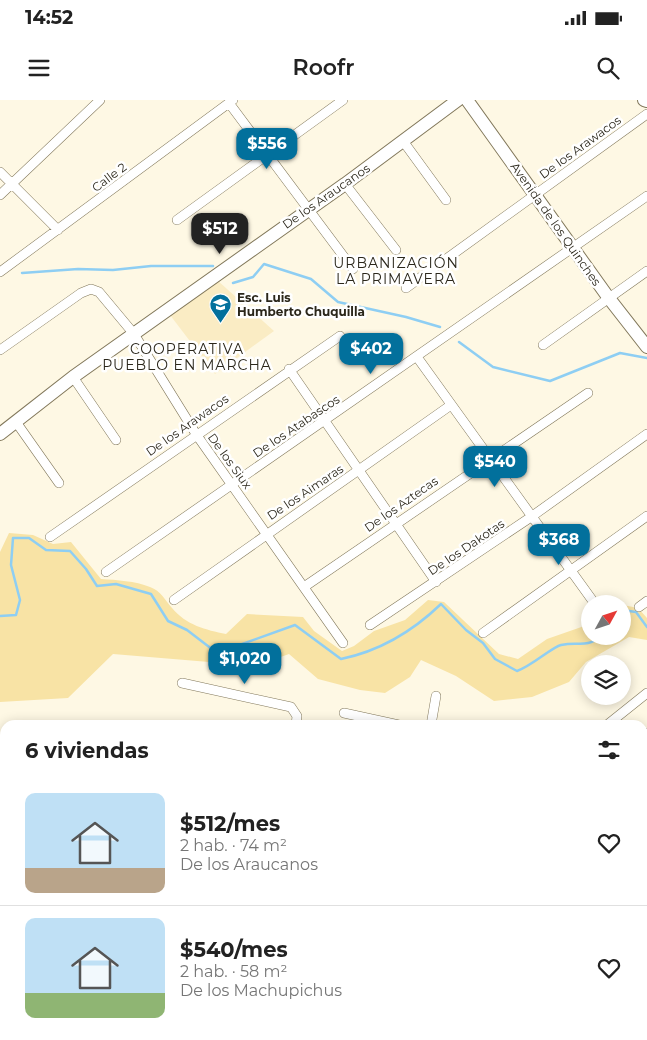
<!DOCTYPE html>
<html lang="es">
<meta charset="utf-8">
<style>
:root{--surface:#fff;--page:#f2f2f2;--text:#222;--muted:#767676;--line:#e0e0e0;--accent:#02709c}
body{margin:0;font-family:Montserrat,sans-serif;background:var(--page);color:var(--text);height:100vh;display:flex;flex-direction:column;font-size:19px;white-space:nowrap}
*{box-sizing:border-box;margin:0}
p{font-size:16px;color:var(--muted)}
.icon{flex:none;width:28px;height:28px;fill:none;stroke:currentColor;stroke-width:2;stroke-linecap:round;stroke-linejoin:round}
.map{position:relative;flex:1;overflow:hidden}
.drawer{position:absolute;left:0px;top:620px;width:648px;height:320px;display:flex;flex-direction:column;background:var(--surface);border-radius:15px 15px 0 0;box-shadow:0 2px 12px #0003}
.drawer>*{flex:none}
.needle{width:32px;rotate:50deg}
.controls{position:absolute;left:581px;top:495px;display:grid;gap:10px}
.controls a{display:grid;place-items:center;width:50px;height:50px;border-radius:50%;background:var(--surface);box-shadow:0 2px 12px #0003;font-size:25px}
.price{position:absolute;translate:-50% -42px;padding:0 11px;border-radius:10px;background:var(--accent);color:#fff;font-size:16px;line-height:32px;filter:drop-shadow(0 1px 2px #0008)}
.price::after{content:'';position:absolute;left:50%;top:30px;width:15px;height:11px;margin-left:-8px;background:inherit;clip-path:polygon(0 0,100% 0,50% 100%)}
.price.on{background:#222;color:#fff}
ul{padding:0;list-style:none}
li{display:flex;align-items:center;gap:15px;height:125px;padding:0 25px}
li+li{border-top:1px solid var(--line)}
li span{display:grid;place-items:center;flex:none;width:140px;height:100px;border-radius:10px;color:#555}
li>.icon{margin-inline-start:auto}
span .icon{width:60px;height:60px;fill:#fffc;stroke-width:1}
li b{font-size:21px}
h2{display:flex;justify-content:space-between;align-items:center;height:60px;padding:0 25px;font-size:21px}
.status{display:flex;justify-content:space-between;align-items:center;height:35px;padding:0 25px;background:var(--surface);direction:ltr}
.status svg{height:14px;fill:currentColor}
header{display:flex;justify-content:space-between;align-items:center;height:65px;padding:0 25px;background:var(--surface);font-size:22px;font-weight:600}
.map>svg:first-child{display:block}
.built{fill:#faecc4}
.green{fill:#f8e3a5}
.lines{fill:none;stroke-linecap:round;stroke-linejoin:round}
.stream{stroke:#8ecef3;stroke-width:2.5}
.street-casing{stroke:#82785b;stroke-width:10}
.secondary-casing{stroke:#82785b;stroke-width:14}
.street{stroke:#fff;stroke-width:9}
.secondary{stroke:#fff;stroke-width:12}
.labels{text-anchor:middle;dominant-baseline:central;stroke-width:5;stroke-linejoin:round;paint-order:stroke}
.street-label{font-size:12px;fill:#2b271b;stroke:#fff}
.poi-label{font-size:12px;font-weight:bold;fill:#2b271b;stroke:#fff;text-anchor:start}
.neighbourhood-label{font-size:14px;letter-spacing:1px;fill:#2b271b;stroke:#fff}
</style>
<div class="status"><b>14:52</b><svg viewBox="0 0 49 12"><path d="M0 12V9h3v3zM5 12V6h3v6zM10 12V3h3v9zM15 12V0h3v12zM26 1h20v11H26zM47 4h2v5h-2z"/></svg></div>
<header><svg class="icon" aria-label="menu" viewBox="0 0 24 24"><path d="M4 6h16M4 12h16M4 18h16"/></svg>Roofr<svg class="icon" aria-label="search" viewBox="0 0 24 24"><circle cx="10" cy="10" r="6"/><path d="M15 15l6 6"/></svg></header>
<div class="map">
<svg width="647" height="940" viewBox="0 0 647 940">
<rect width="100%" height="100%" fill="#fef8e4"/>
<path class="built" d="M217,180L274,231L215,274L170,215Z"/>
<path class="green" d="M9,433L33,435L53,444L71,442L101,479C117,480 135,481 150,487C161,491 165,500 172,508C186,525 206,530 226,534L247,514L303,517L314,531L342,551L354,546L374,531L405,520L428,500L444,502L499,554L518,559L547,539L590,524V536H622L623,505L638,508L647,518V540L629,537L586,562L569,582L532,597L494,601L456,576L421,560L410,577L385,593L360,590L318,579L289,554L244,570L209,562L113,554L68,598L0,602V452Z"/>
<g class="lines">
<path class="stream" d="M22,173L78,169L113,170L151,166H213
M233,183L253,177L264,164L311,179L338,202L406,217L440,227
M459,242L493,267L550,281L620,253L647,258
M622,510L636,512L647,527
M0,516L16,515L20,500L11,465L13,438H29L46,450L70,451L86,469L97,486L116,484L151,494L168,521L187,530L217,553L295,525L341,559C380,551 413,531 441,504L466,530L483,543L495,559L517,571C532,566 552,547 561,545C582,541 582,549 603,536"/>
<defs>
<path id="street" d="M229,3L353,169
M403,41L446,100
M0,72L58,130
M345,84L396,150
M0,95L100,0
M177,120L343,0
M0,172L233,0
M406,188L647,14
M543,245L647,171
M0,250L81,193L91,189L99,192L134,234L196,334L343,543
M417,257L595,504
M289,269L436,482
M73,277L116,340
M16,322L59,383
M50,437L340,236
M106,472L647,96
M304,487L588,293
M174,500L451,305
M639,507L647,501
M370,525L531,417L647,334
M483,533L647,416
M182,583L291,607L297,616L296,625
M344,613L399,625
M431,625L436,596
M607,625L647,593
M642,636L647,633
M0,666L5,667
M642,691L647,688
M642,725L647,727
M642,756L647,752
M0,791L5,792
M642,824L647,820
M642,894L647,890
M0,908L5,881
M515,935L519,940
M58,940L59,935
M153,940L154,935
M223,940L229,935
M338,940L344,935
M413,940L419,935
M500,940L506,935
M586,940L592,935"/>
<path id="secondary" d="M467,0L608,197L647,247
M644,0L647,1
M0,334L73,277L345,84L458,0"/>
</defs>
<use href="#street" class="street-casing"/>
<use href="#secondary" class="secondary-casing"/>
<use href="#street" class="street"/>
<use href="#secondary" class="secondary"/>
</g>
<defs>
<symbol id="school-pin" viewBox="-11 -11 22 30"><path d="M0 17L-7.5 6A9.5 9.5 0 1 1 7.5 6Z" fill="#02709c" stroke="#fff"/><path d="M0-5L7-2L0 1L-7-2ZM-4 1L0 2.5L4 1V4Q0 6-4 4Z" fill="#fff"/></symbol>
</defs>
<g fill-rule="evenodd">
<use href="#school-pin" x="208" y="192" width="25" height="34"/>
</g>
<g class="labels">
<g class="street-label">
<text transform="translate(580 47) rotate(-36)">De los Arawacos</text>
<text transform="translate(109 77) rotate(-37)">Calle 2</text>
<text transform="translate(326 96) rotate(-35)">De los Araucanos</text>
<text transform="translate(556 124) rotate(55)">Avenida de los Quinches</text>
<text transform="translate(187 325) rotate(-35)">De los Arawacos</text>
<text transform="translate(296 326) rotate(-34)">De los Atabascos</text>
<text transform="translate(230 361) rotate(54)">De los Siux</text>
<text transform="translate(305 392) rotate(-34)">De los Aimaras</text>
<text transform="translate(401 404) rotate(-35)">De los Aztecas</text>
<text transform="translate(466 447) rotate(-34)">De los Dakotas</text>
</g>
<g class="poi-label">
<text x="237" y="197">Esc. Luis<tspan x="237" dy="14">Humberto Chuquilla</tspan></text>
</g>
<g class="neighbourhood-label">
<text x="396" y="163">URBANIZACIÓN<tspan x="396" dy="16">LA PRIMAVERA</tspan></text>
<text x="187" y="249">COOPERATIVA<tspan x="187" dy="16">PUEBLO EN MARCHA</tspan></text>
</g>
</g>
</svg>
<div class="controls">
<a><svg class="needle" viewBox="-14 -14 28 28"><path d="M0-13l5 13h-10z" fill="#e53935"/><path d="M0 13l5-13h-10z" fill="#767676"/></svg></a>
<a><svg class="icon" aria-label="layers" viewBox="0 0 24 24"><path d="M12 4l9 5-9 5-9-5zM3 14l9 5 9-5"/></svg></a>
</div>
<b class="price" style="left:267px;top:70px">$556</b>
<b class="price on" style="left:220px;top:155px">$512</b>
<b class="price" style="left:371px;top:275px">$402</b>
<b class="price" style="left:495px;top:388px">$540</b>
<b class="price" style="left:559px;top:466px">$368</b>
<b class="price" style="left:245px;top:585px">$1,020</b>
<section class="drawer">
<h2>6 viviendas<svg class="icon" aria-label="filters" viewBox="0 0 24 24"><path d="M4 7h16M4 17h16"/><circle cx="9" cy="7" r="2"/><circle cx="15" cy="17" r="2"/></svg></h2>
<ul>
<li><span style="background:linear-gradient(#bfe0f5 75%,#b9a48a 0)"><svg class="icon" aria-label="home" viewBox="0 0 24 24"><path d="M3 11l9-7 9 7M6 9v11h12V9"/></svg></span><div><b>$512/mes</b><p>2 hab. · 74 m²</p><p>De los Araucanos</p></div><svg class="icon" aria-label="heart" viewBox="0 0 24 24"><path d="M12 20l-8-8c-3-5 5-10 8-4 3-6 11-1 8 4z"/></svg></li>
<li><span style="background:linear-gradient(#bfe0f5 75%,#8fb573 0)"><svg class="icon" aria-label="home" viewBox="0 0 24 24"><path d="M3 11l9-7 9 7M6 9v11h12V9"/></svg></span><div><b>$540/mes</b><p>2 hab. · 58 m²</p><p>De los Machupichus</p></div><svg class="icon" aria-label="heart" viewBox="0 0 24 24"><path d="M12 20l-8-8c-3-5 5-10 8-4 3-6 11-1 8 4z"/></svg></li>
</ul>
</section>
</div>
